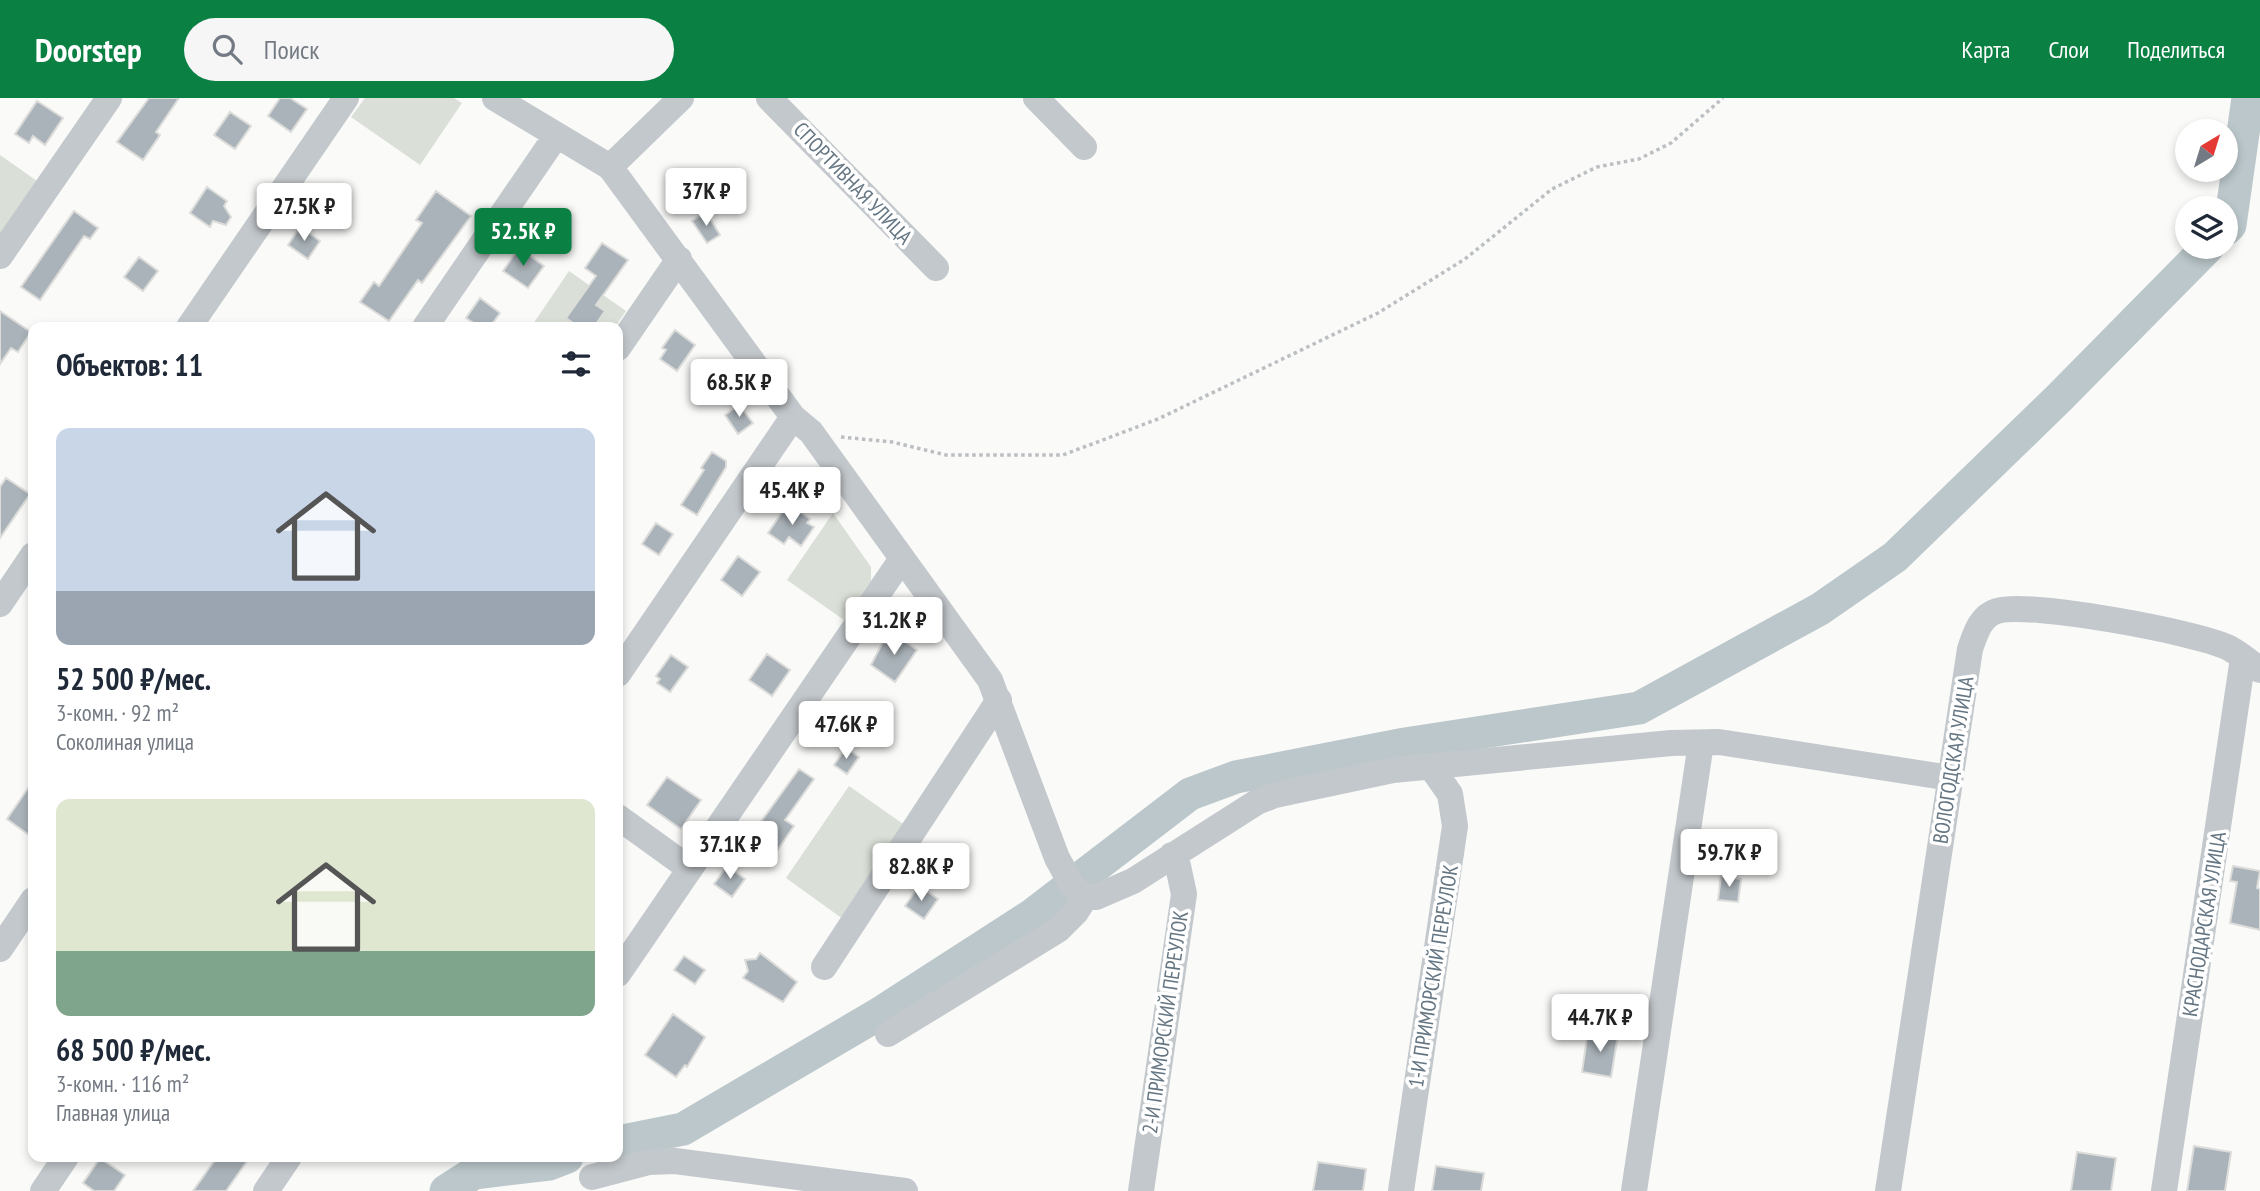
<!DOCTYPE html>
<html lang="ru">
<meta charset="utf-8">
<style>
:root{--surface:#fff;--page:#f6f6f7;--text:#1f2937;--muted:#747a83;--accent:#0b8043}
body{margin:0;font-family:"PT Sans Narrow",sans-serif;background:var(--page);color:var(--text);height:100vh;display:flex;flex-direction:column;font-size:26px;white-space:nowrap}
*{box-sizing:border-box;margin:0}
p{font-size:23px;color:var(--muted)}
.icon{flex:none;width:38px;height:38px;fill:none;stroke:currentColor;stroke-width:2;stroke-linecap:round;stroke-linejoin:round}
.map{position:relative;flex:1;overflow:hidden}
.details{position:absolute;left:28px;top:224px;width:595px;height:840px;display:flex;flex-direction:column;background:var(--surface);border-radius:14px;box-shadow:0 4px 10px #0003}
.details>*{flex:none}
.needle{width:46px;rotate:38deg}
.tools{position:absolute;left:2175px;top:21px;display:grid;gap:14px}
.tools a{display:grid;place-items:center;width:63px;height:63px;border-radius:50%;background:var(--surface);box-shadow:0 4px 10px #0003;font-size:35px}
.price{position:absolute;translate:-50% -60px;padding:0 16px;border-radius:7px;background:#fff;color:#222;font-size:23px;line-height:46px;filter:drop-shadow(0 2px 4px #0008)}
.price::after{content:'';position:absolute;left:50%;top:42px;width:21px;height:16px;margin-left:-10px;background:inherit;clip-path:polygon(0 0,100% 0,50% 100%)}
.price.active{background:var(--accent);color:#fff}
ul{padding:0;list-style:none}
li{display:grid;align-content:center;gap:14px;height:371px;padding:0 28px}
li span{display:grid;place-items:center;height:217px;border-radius:14px;color:#555}
li>.icon{margin-inline-start:auto}
span .icon{width:126px;height:126px;fill:#fffc;stroke-width:1}
li b{font-size:30px}
h2{display:flex;justify-content:space-between;align-items:center;height:84px;padding:0 28px;font-size:30px}
header{display:flex;align-items:center;gap:42px;box-sizing:border-box;height:98px;padding:0 35px;background:var(--accent);color:#fff}
header strong{font-size:33px}
nav{display:flex;gap:38px;margin-inline-start:auto;font-size:24px}
.search{width:490px;height:63px;background:var(--page);display:flex;align-items:center;gap:18px;box-sizing:border-box;padding:0 24px;border-radius:38px;color:var(--muted);font-size:26px}
.map>svg:first-child{display:block}
.green{fill:#dadfd7}
.lines{fill:none;stroke-linecap:round;stroke-linejoin:round}
.river{stroke:#bbc7cb;stroke-width:33}
.building{fill:#aab3b9;stroke:#dcdcda;stroke-width:2}
.path{stroke:#bbbfc2;stroke-width:3.5;stroke-dasharray:3.5 3.5;stroke-linecap:butt}
.minor{stroke:#c3c8cc;stroke-width:26}
.labels{text-anchor:middle;dominant-baseline:central;stroke-width:7;stroke-linejoin:round;paint-order:stroke}
.street-label{font-size:21px;fill:#657683;stroke:#fff}
</style>
<header>
<strong>Doorstep</strong>
<div class="search"><svg class="icon" aria-label="search" viewBox="0 0 24 24"><circle cx="10" cy="10" r="6"/><path d="M15 15l6 6"/></svg>Поиск</div>
<nav><a>Карта</a><a>Слои</a><a>Поделиться</a></nav>
</header>
<div class="map">
<svg width="2260" height="1093" viewBox="0 0 2260 1093">
<rect width="100%" height="100%" fill="#fafaf8"/>
<path class="green" d="M365,0H454L462,5L420,67L351,19Z
M0,57L37,83L0,137Z
M569,173L626,213L615,229H531Z
M833,415L871,469V483L844,522L787,482Z
M849,688L906,728L843,821L786,780Z"/>
<g class="lines">
<path class="river" d="M2226,131L2230,127L2248,0
M618,1044L683,1031L877,917L1032,817L1190,696L1236,679L1405,646L1639,610L1820,511L1895,459L2059,300L2208,149
M446,1093L474,1075L549,1066L567,1059"/>
</g>
<path class="building" d="M149,0H179L156,34L160,37L143,62L117,44Z
M280,0H290L307,11L291,34L268,18Z
M37,3L63,20L45,47L33,38L29,45L15,36Z
M230,14L251,28L235,51L214,37Z
M326,86L344,99L333,114L308,96L322,92Z
M207,89L227,103L224,108L231,119L226,127L213,123L210,129L190,115Z
M436,93L471,118L422,185L418,182L389,223L360,204L374,184L379,188L422,125L416,122Z
M74,113L98,130L90,141L84,138L40,202L21,189Z
M706,114L720,137L707,145L692,123Z
M300,129L320,143L308,161L288,147Z
M602,145L628,162L596,207L605,213L594,229H579L566,220L596,178L585,170Z
M519,150L544,168L528,190L503,173Z
M139,159L158,173L143,193L124,179Z
M480,200L500,215L490,229H480L466,220Z
M0,213L31,234L18,254L11,250L0,266Z
M675,232L695,247L677,273L660,261L666,252L662,250Z
M739,307L753,325L738,336L725,317Z
M712,354L726,363V369L697,417L681,407L704,372L701,370Z
M6,380L30,396L0,440V389Z
M793,409L810,421L807,425L814,429L801,448L789,439L784,446L768,435L785,410L790,413Z
M656,425L673,436L659,457L642,446Z
M738,458L760,474L742,498L721,482Z
M893,535L917,552L895,584L871,567L883,544L886,545Z
M767,556L790,572L772,598L749,582Z
M671,557L688,569L670,594L657,585L660,581L656,578Z
M846,650L859,659L847,676L834,667Z
M799,671L814,681L785,722L794,728L772,760L747,743Z
M667,679L701,702L681,731L647,707Z
M33,683V740L7,721Z
M727,768L745,781L732,799L714,786Z
M2233,768L2260,773L2257,790L2260,791V832L2230,825L2237,784L2230,783Z
M1721,778L1741,781L1738,804L1718,802Z
M919,788L938,801L924,821L905,808Z
M760,855L797,884L783,904L743,880L748,873L745,862L756,861Z
M684,858L705,872L695,886L674,872Z
M673,916L705,939L687,969L685,967L676,979L645,957Z
M1588,933L1618,937L1611,979L1582,974Z
M2194,1048L2231,1054L2225,1093H2187Z
M2077,1054L2116,1060L2111,1093H2071Z
M217,1059H250L226,1093H193Z
M100,1060L125,1077L114,1093H94L83,1085Z
M1318,1064L1366,1071L1363,1093H1313Z
M1436,1068L1484,1075L1481,1093H1432Z"/>
<g class="lines">
<path class="path" d="M841,339L892,344L946,357H1063L1158,321L1378,215L1465,161L1552,91L1597,69L1639,61L1671,45L1723,0"/>
<path class="minor" d="M495,0L610,69L793,319L811,334L990,582L1057,760L1073,789L1083,798L1096,799L1133,783L1257,704L1275,697L1393,672L1671,645L1719,644L1950,680
M769,0L936,170
M1036,0L1084,49
M610,69L681,0
M0,158L109,0
M189,229L346,0
M425,229L556,38
M618,250L679,161
M0,506L33,457
M618,576L793,319
M618,719L690,771
M0,851L33,802
M824,869L999,602
M618,876L901,462
M888,936L1058,832L1076,814L1086,798
M592,1079L649,1064L675,1063L905,1093
M43,1093L66,1059
M266,1093L289,1059
M1141,1093L1184,796L1178,768L1172,757
M1401,1093L1455,728L1450,696L1431,669
M1634,1093L1701,645
M1888,1093L1970,551C1975,537 1980,518 1997,513C2028,503 2197,534 2229,550C2240,556 2250,564 2260,572
M2164,1093L2243,560"/>
</g>
<g class="labels">
<g class="street-label">
<text transform="translate(853 85) rotate(46)">СПОРТИВНАЯ УЛИЦА</text>
<text transform="translate(1953 662) rotate(-81)">ВОЛОГОДСКАЯ УЛИЦА</text>
<text transform="translate(2204 826) rotate(-81)">КРАСНОДАРСКАЯ УЛИЦА</text>
<text transform="translate(1433 878) rotate(-81)">1-И ПРИМОРСКИЙ ПЕРЕУЛОК</text>
<text transform="translate(1165 924) rotate(-82)">2-И ПРИМОРСКИЙ ПЕРЕУЛОК</text>
</g>
</g>
</svg>
<div class="tools">
<a><svg class="needle" viewBox="-14 -14 28 28"><path d="M0-13l5 13h-10z" fill="#e53935"/><path d="M0 13l5-13h-10z" fill="#747a83"/></svg></a>
<a><svg class="icon" aria-label="layers" viewBox="0 0 24 24"><path d="M12 4l9 5-9 5-9-5zM3 14l9 5 9-5"/></svg></a>
</div>
<b class="price" style="left:706px;top:130px">37K ₽</b>
<b class="price" style="left:304px;top:145px">27.5K ₽</b>
<b class="price active" style="left:523px;top:170px">52.5K ₽</b>
<b class="price" style="left:739px;top:321px">68.5K ₽</b>
<b class="price" style="left:792px;top:429px">45.4K ₽</b>
<b class="price" style="left:894px;top:559px">31.2K ₽</b>
<b class="price" style="left:846px;top:663px">47.6K ₽</b>
<b class="price" style="left:730px;top:783px">37.1K ₽</b>
<b class="price" style="left:1729px;top:791px">59.7K ₽</b>
<b class="price" style="left:921px;top:805px">82.8K ₽</b>
<b class="price" style="left:1600px;top:956px">44.7K ₽</b>
<section class="details">
<h2>Объектов: 11<svg class="icon" aria-label="filters" viewBox="0 0 24 24"><path d="M4 7h16M4 17h16"/><circle cx="9" cy="7" r="2"/><circle cx="15" cy="17" r="2"/></svg></h2>
<ul>
<li><span style="background:linear-gradient(#c9d6e8 75%,#9aa5b1 0)"><svg class="icon" aria-label="home" viewBox="0 0 24 24"><path d="M3 11l9-7 9 7M6 9v11h12V9"/></svg></span><div><b>52 500 ₽/мес.</b><p>3-комн. · 92 m²</p><p>Соколиная улица</p></div></li>
<li><span style="background:linear-gradient(#dfe7d0 70%,#7fa58c 0)"><svg class="icon" aria-label="home" viewBox="0 0 24 24"><path d="M3 11l9-7 9 7M6 9v11h12V9"/></svg></span><div><b>68 500 ₽/мес.</b><p>3-комн. · 116 m²</p><p>Главная улица</p></div></li>
</ul>
</section>
</div>
